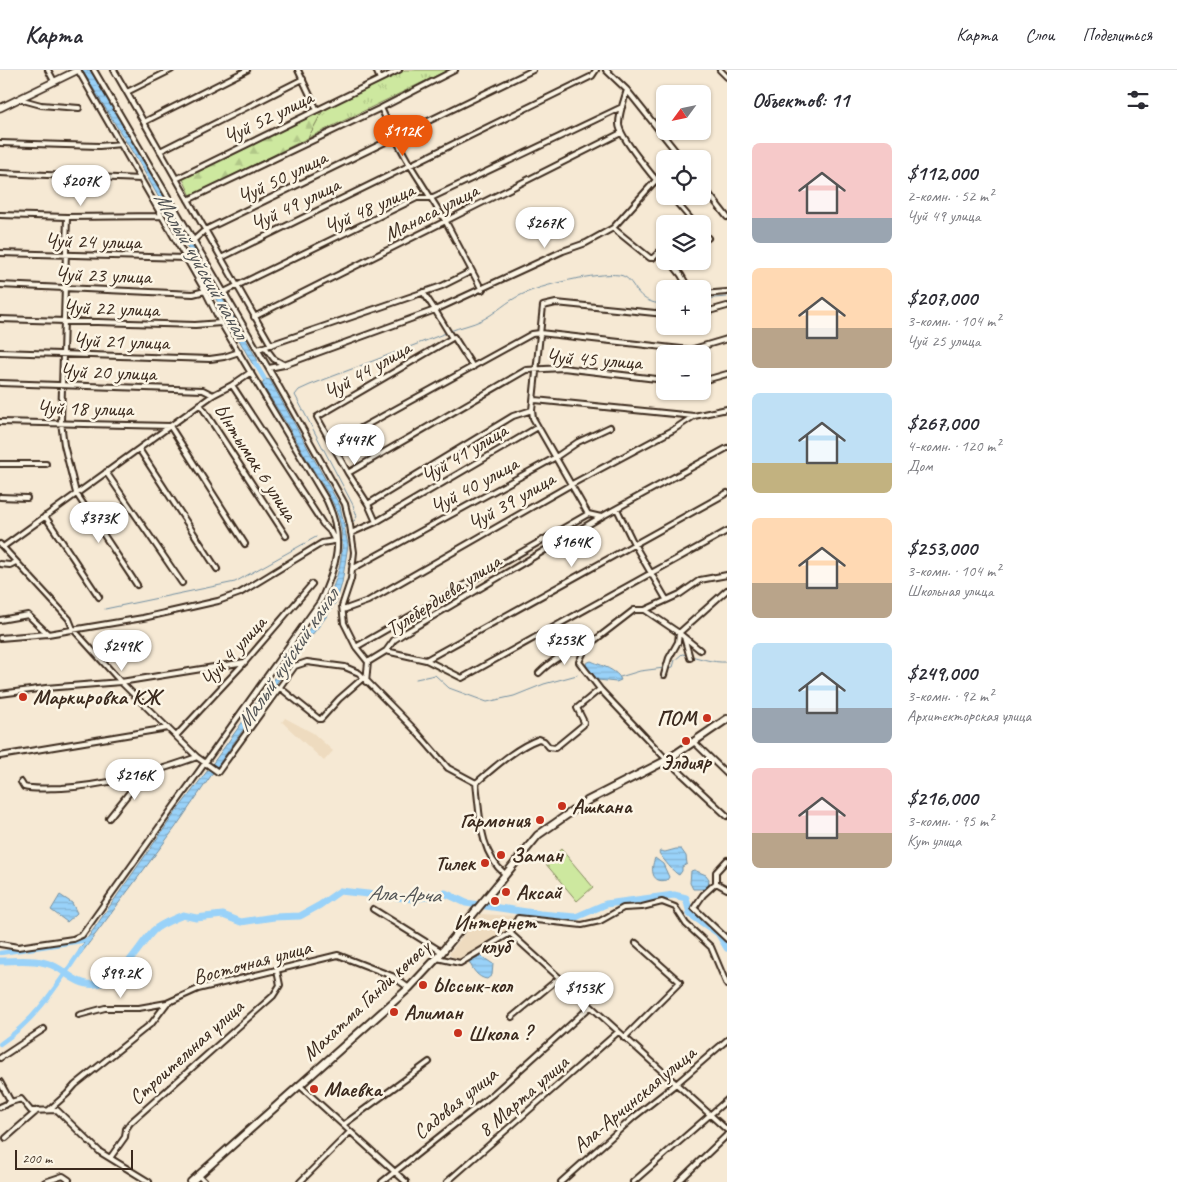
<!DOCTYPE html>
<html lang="ru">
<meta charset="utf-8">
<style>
:root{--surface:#fff;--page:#f7f7f7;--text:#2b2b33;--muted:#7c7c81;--line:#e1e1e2;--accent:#ea580c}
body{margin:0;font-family:Caveat,sans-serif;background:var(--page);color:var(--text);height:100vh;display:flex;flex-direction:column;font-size:19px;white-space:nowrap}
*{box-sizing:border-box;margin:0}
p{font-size:16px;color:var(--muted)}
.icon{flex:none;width:28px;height:28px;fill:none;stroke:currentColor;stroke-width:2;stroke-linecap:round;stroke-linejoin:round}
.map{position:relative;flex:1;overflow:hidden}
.side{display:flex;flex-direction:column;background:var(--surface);width:450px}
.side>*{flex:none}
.needle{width:32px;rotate:237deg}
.tools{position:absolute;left:656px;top:15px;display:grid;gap:10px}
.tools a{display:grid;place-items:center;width:55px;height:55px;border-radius:8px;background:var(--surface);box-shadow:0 1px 4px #0004;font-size:25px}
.scale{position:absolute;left:15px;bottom:12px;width:118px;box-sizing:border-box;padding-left:5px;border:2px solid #3b2a1e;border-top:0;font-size:14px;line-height:18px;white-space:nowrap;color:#3b2a1e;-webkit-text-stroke:4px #fcf5e5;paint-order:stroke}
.price{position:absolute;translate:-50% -42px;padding:0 11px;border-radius:18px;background:#fff;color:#222;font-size:16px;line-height:32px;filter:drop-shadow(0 1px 2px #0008)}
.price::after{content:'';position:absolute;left:50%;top:30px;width:15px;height:11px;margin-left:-8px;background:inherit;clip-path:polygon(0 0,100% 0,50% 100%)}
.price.selected{background:var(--accent);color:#fff}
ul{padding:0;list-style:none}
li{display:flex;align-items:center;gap:15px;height:125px;padding:0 25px}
li span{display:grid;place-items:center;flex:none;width:140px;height:100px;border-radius:8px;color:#555}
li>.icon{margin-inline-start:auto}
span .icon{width:60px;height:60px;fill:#fffc;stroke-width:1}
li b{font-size:21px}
h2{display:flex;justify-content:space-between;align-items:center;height:60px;padding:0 25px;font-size:21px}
header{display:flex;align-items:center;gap:30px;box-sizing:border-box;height:70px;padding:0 25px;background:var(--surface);border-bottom:1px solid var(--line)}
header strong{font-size:24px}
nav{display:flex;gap:28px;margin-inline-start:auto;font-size:18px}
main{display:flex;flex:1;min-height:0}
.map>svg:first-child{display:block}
.built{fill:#eedbbf}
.grass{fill:url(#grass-tufts);stroke:#84895e}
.forest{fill:url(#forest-firs);stroke:#84895e}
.pitch{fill:#cde89f;stroke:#84895e}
.water{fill:url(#water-rules);stroke:#738fa1}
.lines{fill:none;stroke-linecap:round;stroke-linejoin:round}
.stream{stroke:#738fa1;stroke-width:1}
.canal{stroke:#99d2f9;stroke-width:4.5}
.river{stroke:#99d2f9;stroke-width:7}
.street-casing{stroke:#3b2a1e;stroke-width:8}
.secondary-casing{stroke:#3b2a1e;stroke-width:9}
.primary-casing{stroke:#3b2a1e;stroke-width:10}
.street{stroke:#fcf5e5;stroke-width:4}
.secondary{stroke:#fcf5e5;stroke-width:5.5}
.primary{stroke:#fcf5e5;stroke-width:6}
.poi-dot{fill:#c8321e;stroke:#fcf5e5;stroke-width:2}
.labels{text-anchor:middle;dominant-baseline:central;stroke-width:5;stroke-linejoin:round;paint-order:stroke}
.street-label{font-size:21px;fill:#3b2a1e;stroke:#fcf5e5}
.poi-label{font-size:21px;font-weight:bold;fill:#3b2a1e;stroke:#fcf5e5;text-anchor:start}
.water-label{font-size:22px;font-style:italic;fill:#525455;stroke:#fcf5e5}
</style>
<header>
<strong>Карта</strong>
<nav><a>Карта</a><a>Слои</a><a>Поделиться</a></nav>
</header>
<main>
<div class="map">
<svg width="727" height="1112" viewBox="0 0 727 1112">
<defs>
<pattern id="grass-tufts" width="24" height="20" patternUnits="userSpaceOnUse" patternTransform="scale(1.25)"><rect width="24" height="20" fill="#cde89f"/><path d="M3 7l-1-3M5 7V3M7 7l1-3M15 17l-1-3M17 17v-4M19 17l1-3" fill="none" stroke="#b1c788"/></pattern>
<pattern id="forest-firs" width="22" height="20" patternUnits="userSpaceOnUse" patternTransform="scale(1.25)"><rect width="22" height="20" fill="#cde89f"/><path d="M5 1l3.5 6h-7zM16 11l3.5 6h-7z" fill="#b1c788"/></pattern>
<pattern id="water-rules" width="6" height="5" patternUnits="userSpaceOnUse" patternTransform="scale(1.25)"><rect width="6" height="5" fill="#99d2f9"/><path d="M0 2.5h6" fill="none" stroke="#85b4d5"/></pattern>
</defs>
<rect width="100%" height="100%" fill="#f6e9d4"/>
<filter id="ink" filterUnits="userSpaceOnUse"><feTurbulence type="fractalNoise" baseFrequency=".02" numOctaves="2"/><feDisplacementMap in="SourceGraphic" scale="10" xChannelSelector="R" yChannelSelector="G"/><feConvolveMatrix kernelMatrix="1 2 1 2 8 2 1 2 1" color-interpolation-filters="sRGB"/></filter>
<g filter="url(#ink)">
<path class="built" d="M285,648L313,663L333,681L324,691L282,652Z
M480,844L515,846L509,862L458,891L449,884Z"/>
<path class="grass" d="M405,0H448L308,68L323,40Z"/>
<path class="forest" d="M323,40L308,68L191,126L183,109Z"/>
<path class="pitch" d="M561,779L593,817L577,831L545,793Z"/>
<path class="water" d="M82,0H90L111,34L257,289L258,296L256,297L252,293L141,96Z
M262,303L266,309L270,310L340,436L348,475L342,513L337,530L326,547L301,579L235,671L175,758L80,885L78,884L79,880L173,746L208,700L317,548C339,513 352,472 333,433C326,419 317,406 309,393C294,366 279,340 262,315L264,311L260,304Z
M591,591C600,595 618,600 621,610L616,612L598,610L587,597L586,593Z
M676,779H681L686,786L687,794L682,797V801L679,805C674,803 663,789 659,783L660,781L665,782Z
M655,788L663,794L669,807L667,810C652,814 650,800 655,788Z
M694,800L706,805L709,809L708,817L705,819H693L690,813L691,801Z
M60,825L72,833L77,843L67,852L51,840Z
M481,886L493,894L492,905L487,909C478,908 472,899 469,891Z"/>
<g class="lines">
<path class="stream" d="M702,229L727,227
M450,261C460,257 472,255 482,250C496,243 507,231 521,225C541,215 597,202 619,205C637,207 632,234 665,234
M352,452L355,450L357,446L353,435L295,325L299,320L310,315L446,263
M344,456L348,454
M105,539L235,512L316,467
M668,598L673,597L675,590L682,584C698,587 711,593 727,592
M620,607L640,601L664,598
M416,609L435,605L449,618L487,632L514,626L544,614L577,605"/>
<path class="canal" d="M255,293L264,308
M0,883L88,870
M0,974C38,948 56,916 82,879"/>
<path class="river" d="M0,891C19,891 39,888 56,897C67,903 75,912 87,914C118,919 135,880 153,861C160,854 174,849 183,845L196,848L223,845L241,852L274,847L300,846L320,835L340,821L414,829L445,823L466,833L540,844L576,847L606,834L674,825L686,828L690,844L718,863L727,878"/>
<defs>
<path id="street" d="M48,0L54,11
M94,0L277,313L345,434L350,455L354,482L351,509L342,536L344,553L356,577L368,592L366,612
M114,0L271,275
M298,0L317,40
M376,0L380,9
M606,0L627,20L682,89
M720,0L727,7
M627,20C624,30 619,43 619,54C619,67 655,109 665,120
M127,22L171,0
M19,29L41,35L79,38
M381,38L395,68L410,95L446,152L482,220
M144,52L247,0
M0,73L99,76L121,74
M160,81L303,9
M0,103L141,109
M176,109L399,0
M702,115L727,147
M671,126L695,154
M188,130L381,38L455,0
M0,145L67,147L162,146
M67,147L61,352L64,375L76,423L137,515
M613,158L650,188H653L661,180L665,185
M702,162L708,168
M194,170L205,160L533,0
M0,183L186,188
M221,188L592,6L596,0
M670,191L681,205L689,219
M0,215L193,224L205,221
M224,222L417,128H431L622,37
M423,222L435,240L563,181L586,173L613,158L656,110
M702,224L727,222
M702,243L727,236
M254,247L621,63
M0,249L195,255L221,253
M265,277L274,289L283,294
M258,279L442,216L472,201
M0,282L210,289L224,287L239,282
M269,298L284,295L435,240L452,268
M702,311L727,304
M0,313L203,320L213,325
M232,315L323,454L330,461L335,471
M535,330L694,346L727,339
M200,334L286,466
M0,352L170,356L245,474
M332,374L532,264L540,263L690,280L727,269
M139,379L217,499
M0,394H46
M106,402L182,513
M348,403L526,300L563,298L665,310
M0,427L27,428
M368,434L513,346L532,340
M617,439L634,474L666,529
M45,446L99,527
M601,447L588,444L533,348L532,340L543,236L556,233L665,244
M376,452L368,434L348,403L317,347L454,267L473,297
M351,463L376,452L538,357
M0,474L69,549L73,559L121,612L197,687L218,702L295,596L307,592L345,597L359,603L414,659L448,698L476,713C480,744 479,783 505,804
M3,477L213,325L232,315L251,302
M0,494L10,495L16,492
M352,499L556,387L578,372L610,357
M727,505L700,510L680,524L645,540H634L586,577L579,592L600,619L667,690L727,746
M343,540L368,531L572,414L673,360L694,346
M645,540L679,563L727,520
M0,550L28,545L48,564
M679,563L684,567L690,588
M684,567L700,580
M0,568L48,564L143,548L218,531L240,523L322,473L334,471
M356,577L588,444
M386,581L394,570L403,564L601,447L727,378
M426,590L727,423
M368,592L386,581L426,590L462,608L727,461
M539,603C551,591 569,579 586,577
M664,605L669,588L678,572L679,563
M279,617L319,649H321L339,629L363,608
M0,624L46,618L121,612L245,592
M176,666L245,592L312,514
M694,672L727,704
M0,686L168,658
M21,712L24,717C36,720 49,718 62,718C108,715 153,703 197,687
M476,713C495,697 515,678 539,669L544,671L549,677L555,678L583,655L584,652L577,638L600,619
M109,748L145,703
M727,790L716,802V813L703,825L694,838L727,869
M716,813L727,819
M373,839L442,882
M510,863L518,848L582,855L600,851L623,838L642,837L662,832L675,837L686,854L711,877L727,915
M0,874L18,877L73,869L82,865L320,532C337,495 345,470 327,431L221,253L205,221L78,0
M437,888L460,893L510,863L727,1060
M79,945L105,938H139L167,933
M512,947L558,909
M624,968L680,912L636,873
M0,988L44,959
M0,1012L11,1032L21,1029L31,1041L57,1040L100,1082L149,1112
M299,1015L406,1112
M0,1037L11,1032
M49,1040L67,1024L75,1015L152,953L167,933L198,919L338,885L392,906L409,918
M343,1055L429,992
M6,1068L38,1040
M110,1088L125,1067L126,1059L130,1053L273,926L280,915L277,901
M198,1105L205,1112
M45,1112L63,1106L69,1110L68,1112
M300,1112L350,1062
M382,1112L493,1024L590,937
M447,1112L618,962
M561,1112L634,1047L676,1014L727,970
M633,1112L727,1030
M678,1112L727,1065"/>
<path id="secondary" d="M0,38L78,0"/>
<path id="primary" d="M191,1112L409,918L437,888L538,765L587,731L667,690L727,649"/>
</defs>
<use href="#street" class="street-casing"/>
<use href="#secondary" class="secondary-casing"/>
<use href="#primary" class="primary-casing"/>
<use href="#street" class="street"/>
<use href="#secondary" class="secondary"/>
<use href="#primary" class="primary"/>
</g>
</g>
<g class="poi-dot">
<circle cx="23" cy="627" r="5"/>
<circle cx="707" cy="648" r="5"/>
<circle cx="686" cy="671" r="5"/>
<circle cx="562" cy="736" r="5"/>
<circle cx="540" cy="750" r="5"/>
<circle cx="501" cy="785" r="5"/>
<circle cx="485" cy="793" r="5"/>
<circle cx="506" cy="822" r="5"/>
<circle cx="495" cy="831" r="5"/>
<circle cx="423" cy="915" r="5"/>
<circle cx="394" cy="942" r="5"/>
<circle cx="458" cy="963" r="5"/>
<circle cx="314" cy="1019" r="5"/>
</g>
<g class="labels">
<g class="street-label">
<text transform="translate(268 47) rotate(-26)">Чуй 52 улица</text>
<text transform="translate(282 107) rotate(-26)">Чуй 50 улица</text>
<text transform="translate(295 134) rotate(-26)">Чуй 49 улица</text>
<text transform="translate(369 138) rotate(-24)">Чуй 48 улица</text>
<text transform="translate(431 142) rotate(-27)">Манаса улица</text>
<text transform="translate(93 171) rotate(1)">Чуй 24 улица</text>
<text transform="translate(103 205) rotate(2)">Чуй 23 улица</text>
<text transform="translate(111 238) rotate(2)">Чуй 22 улица</text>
<text transform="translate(121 271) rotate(2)">Чуй 21 улица</text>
<text transform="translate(594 289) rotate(4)">Чуй 45 улица</text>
<text transform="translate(367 300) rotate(-30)">Чуй 44 улица</text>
<text transform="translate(108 302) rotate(2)">Чуй 20 улица</text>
<text transform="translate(85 338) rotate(1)">Чуй 18 улица</text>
<text transform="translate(464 383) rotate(-31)">Чуй 41 улица</text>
<text transform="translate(256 392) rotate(57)">Ынтымак 6 улица</text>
<text transform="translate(474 415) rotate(-29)">Чуй 40 улица</text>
<text transform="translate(511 431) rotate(-30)">Чуй 39 улица</text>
<text transform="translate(443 525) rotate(-33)">Тулебердиева улица</text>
<text transform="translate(233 581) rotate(-48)">Чуй 4 улица</text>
<text transform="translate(252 892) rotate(-15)">Восточная улица</text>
<text transform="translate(366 930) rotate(-43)">Махатма Ганди көчөсү</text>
<text transform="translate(186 982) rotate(-42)">Строительная улица</text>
<text transform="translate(523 1026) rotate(-41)">8 Марта улица</text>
<text transform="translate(634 1029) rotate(-40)">Ала-Арчинская улица</text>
<text transform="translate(455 1033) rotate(-39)">Садовая улица</text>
</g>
<g class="poi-label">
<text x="33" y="627">Маркировка КЖ</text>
<text x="697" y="648" text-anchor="end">ПОМ</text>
<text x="686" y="692" text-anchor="middle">Элдияр</text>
<text x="572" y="736">Ашкана</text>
<text x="530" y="750" text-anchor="end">Гармония</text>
<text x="511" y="785">Заман</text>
<text x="475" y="793" text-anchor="end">Тилек</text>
<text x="516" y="822">Аксай</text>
<text x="495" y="852" text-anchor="middle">Интернет<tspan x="495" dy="24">клуб</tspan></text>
<text x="433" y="915">Ыссык-кол</text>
<text x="404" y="942">Алиман</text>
<text x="468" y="963">Школа ?</text>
<text x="324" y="1019">Маевка</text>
</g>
<g class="water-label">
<text transform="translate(201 195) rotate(60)">Малый чуйский канал</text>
<text transform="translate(287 590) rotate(-56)">Малый чуйский канал</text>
<text transform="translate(404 824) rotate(2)">Ала-Арча</text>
</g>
</g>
</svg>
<div class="tools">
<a><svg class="needle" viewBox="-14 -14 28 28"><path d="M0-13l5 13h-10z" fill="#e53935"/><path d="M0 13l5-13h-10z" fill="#7c7c81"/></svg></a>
<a><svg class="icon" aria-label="locate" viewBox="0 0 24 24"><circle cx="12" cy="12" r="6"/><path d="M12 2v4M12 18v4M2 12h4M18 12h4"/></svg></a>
<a><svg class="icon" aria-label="layers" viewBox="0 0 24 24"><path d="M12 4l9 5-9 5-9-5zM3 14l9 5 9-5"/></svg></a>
<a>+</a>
<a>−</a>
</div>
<div class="scale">200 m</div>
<b class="price selected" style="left:403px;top:87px">$112K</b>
<b class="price" style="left:81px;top:137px">$207K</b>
<b class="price" style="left:545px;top:179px">$267K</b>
<b class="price" style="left:355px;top:396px">$447K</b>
<b class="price" style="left:99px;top:474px">$373K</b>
<b class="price" style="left:572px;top:498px">$164K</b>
<b class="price" style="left:565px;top:596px">$253K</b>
<b class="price" style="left:122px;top:602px">$249K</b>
<b class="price" style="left:135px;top:731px">$216K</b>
<b class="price" style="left:121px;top:929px">$99.2K</b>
<b class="price" style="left:584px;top:944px">$153K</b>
</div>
<section class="side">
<h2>Объектов: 11<svg class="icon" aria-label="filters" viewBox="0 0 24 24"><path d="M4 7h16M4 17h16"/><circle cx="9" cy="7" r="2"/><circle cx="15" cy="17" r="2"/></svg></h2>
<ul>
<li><span style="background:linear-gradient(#f6c9c9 75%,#9aa5b1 0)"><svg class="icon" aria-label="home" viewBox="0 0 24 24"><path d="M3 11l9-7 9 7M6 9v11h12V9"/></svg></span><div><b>$112,000</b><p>2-комн. · 52 m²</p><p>Чуй 49 улица</p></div></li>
<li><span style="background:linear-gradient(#ffd9b3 60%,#b9a48a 0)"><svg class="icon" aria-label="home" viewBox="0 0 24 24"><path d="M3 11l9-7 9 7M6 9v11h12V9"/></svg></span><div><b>$207,000</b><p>3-комн. · 104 m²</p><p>Чуй 25 улица</p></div></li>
<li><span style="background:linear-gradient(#bfe0f5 70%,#c2b280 0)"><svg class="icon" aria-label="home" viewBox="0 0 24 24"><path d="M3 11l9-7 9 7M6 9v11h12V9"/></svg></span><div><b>$267,000</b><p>4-комн. · 120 m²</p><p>Дом</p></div></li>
<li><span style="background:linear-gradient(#ffd9b3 65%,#b9a48a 0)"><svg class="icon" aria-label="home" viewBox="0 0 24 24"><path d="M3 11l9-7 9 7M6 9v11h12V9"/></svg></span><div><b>$253,000</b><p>3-комн. · 104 m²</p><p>Школьная улица</p></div></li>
<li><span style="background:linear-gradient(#bfe0f5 65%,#9aa5b1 0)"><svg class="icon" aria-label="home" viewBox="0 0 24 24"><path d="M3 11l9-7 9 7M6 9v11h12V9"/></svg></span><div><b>$249,000</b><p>3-комн. · 92 m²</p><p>Архитекторская улица</p></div></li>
<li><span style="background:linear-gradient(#f6c9c9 65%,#b9a48a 0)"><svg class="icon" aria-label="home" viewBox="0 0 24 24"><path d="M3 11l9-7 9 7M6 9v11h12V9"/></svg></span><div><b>$216,000</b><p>3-комн. · 95 m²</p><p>Кут улица</p></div></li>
</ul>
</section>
</main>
